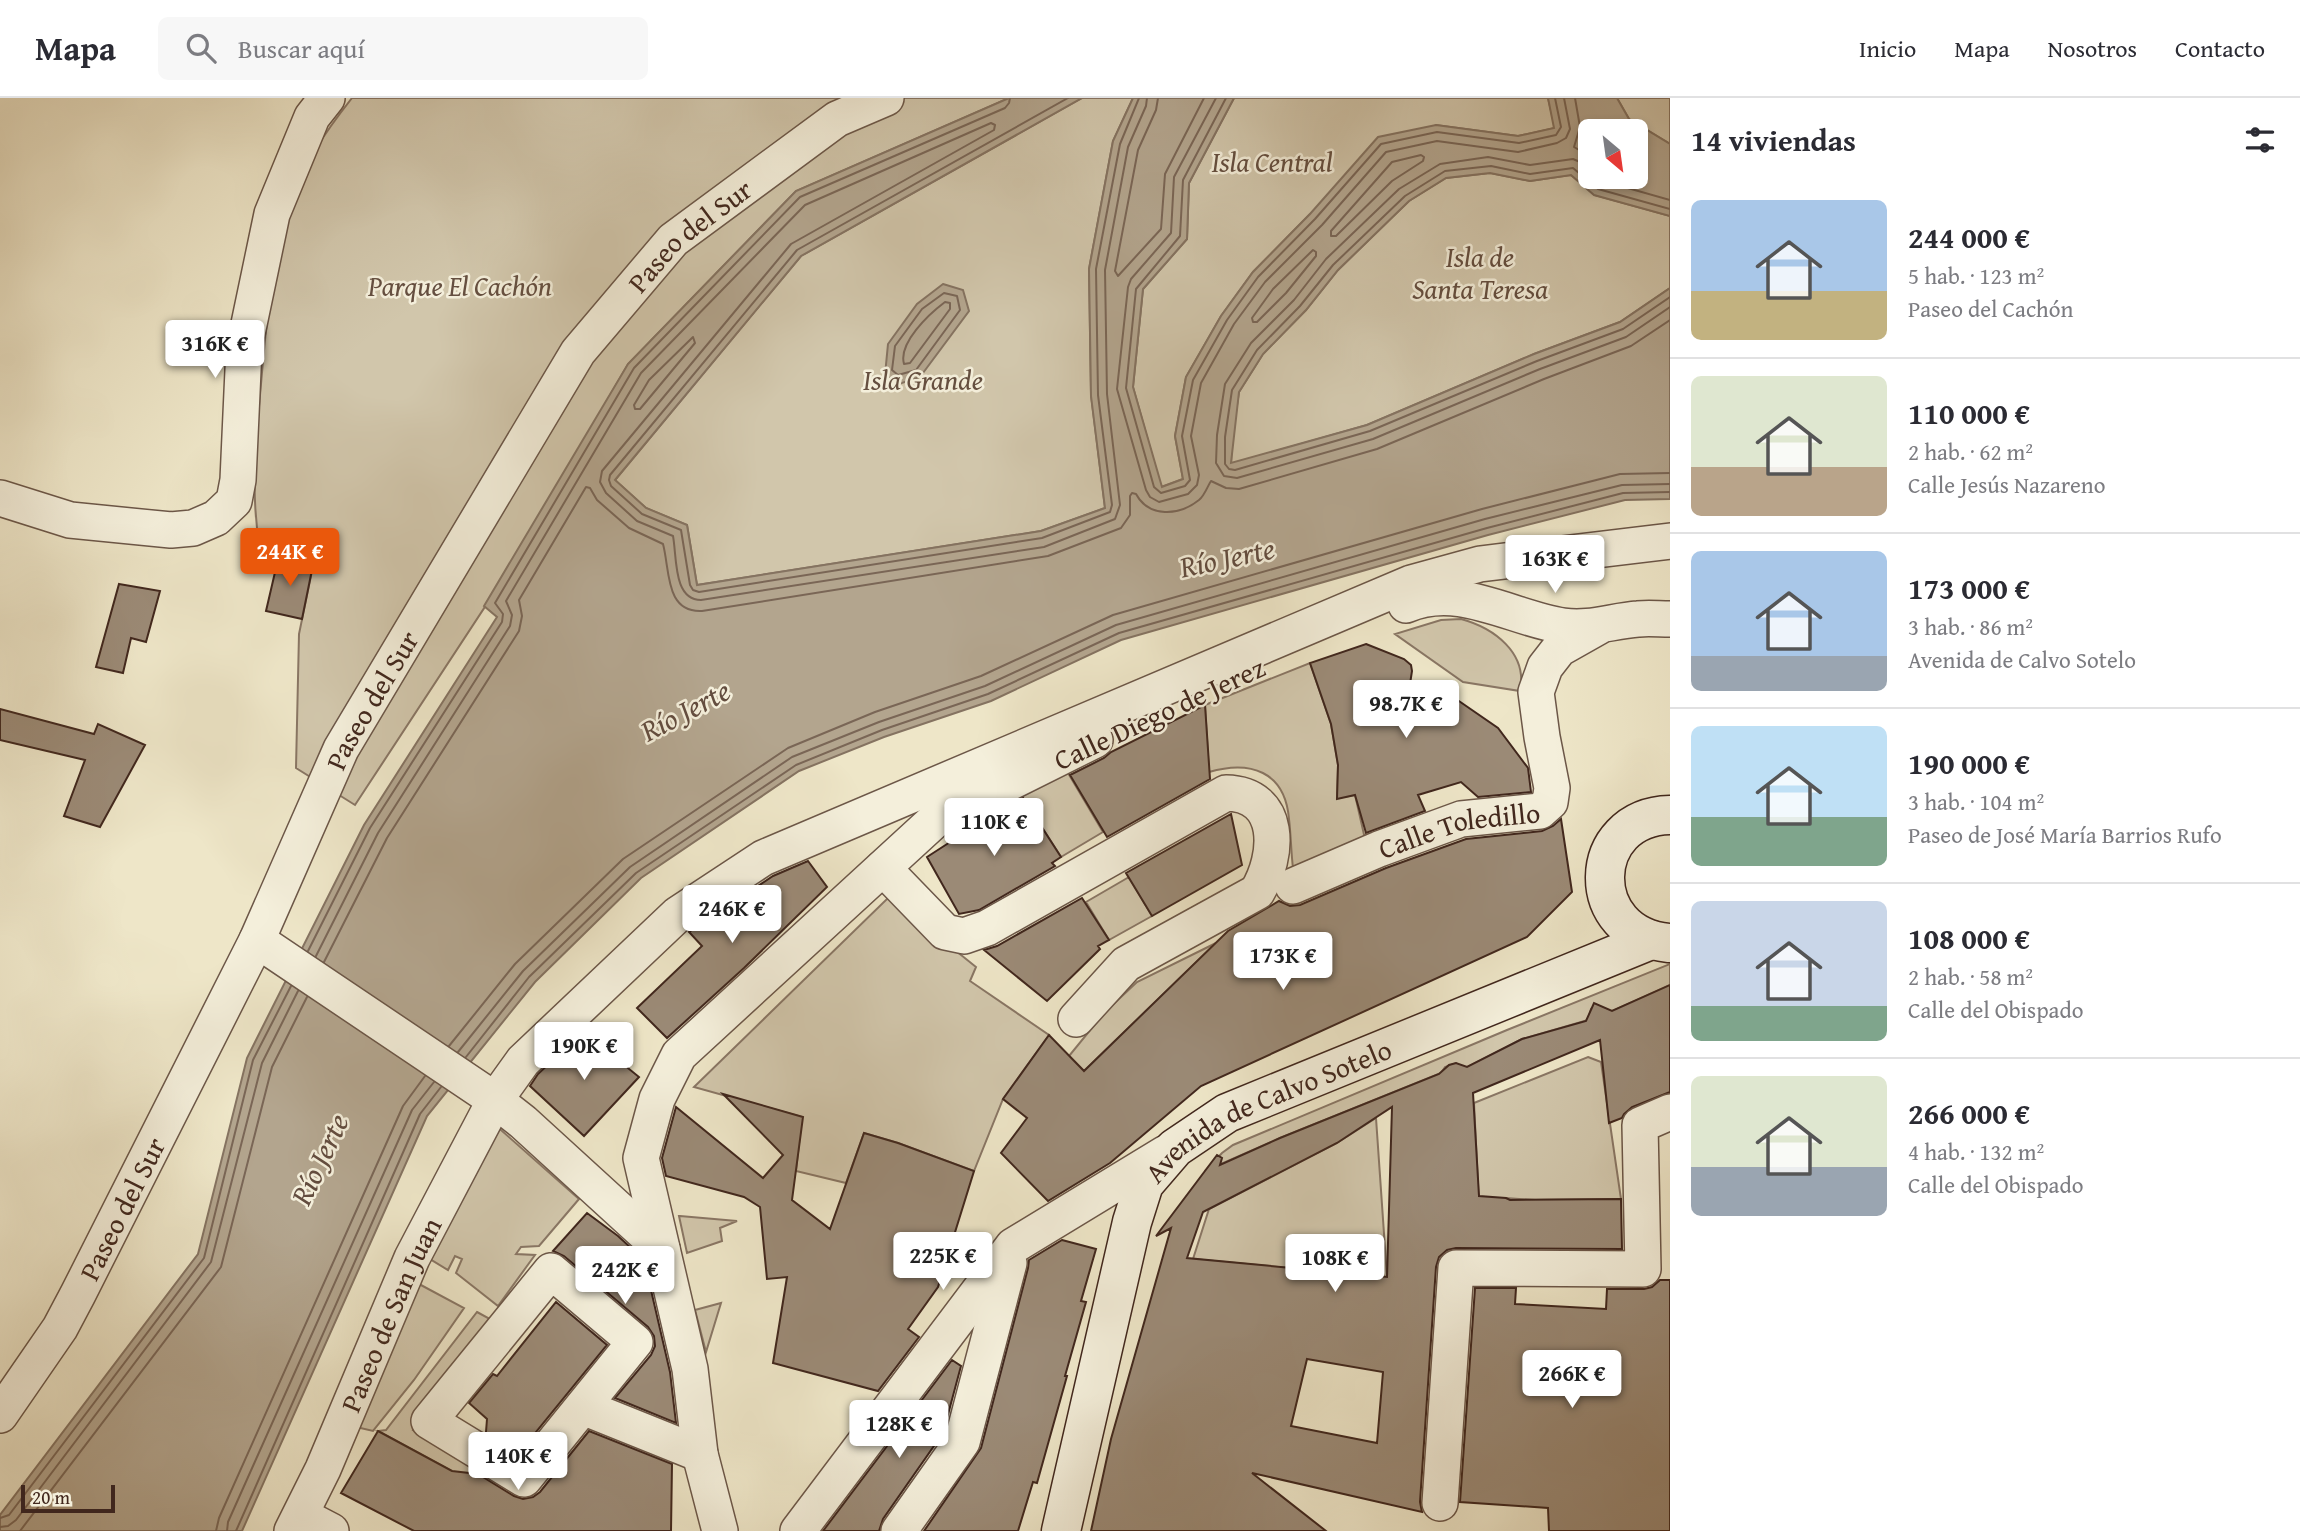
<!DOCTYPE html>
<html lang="es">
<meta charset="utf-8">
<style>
:root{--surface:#fff;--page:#f7f7f7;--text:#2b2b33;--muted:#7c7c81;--line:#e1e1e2;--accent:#ea580c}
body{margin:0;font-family:"Gentium Book Plus",serif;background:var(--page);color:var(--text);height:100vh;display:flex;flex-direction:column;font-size:26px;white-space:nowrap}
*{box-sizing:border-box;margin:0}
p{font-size:23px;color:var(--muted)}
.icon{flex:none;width:38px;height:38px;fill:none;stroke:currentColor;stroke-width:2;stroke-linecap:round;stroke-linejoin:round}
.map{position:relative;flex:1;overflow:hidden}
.details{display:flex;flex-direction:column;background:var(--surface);width:630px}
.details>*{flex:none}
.needle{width:46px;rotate:151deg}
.controls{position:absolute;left:1578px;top:21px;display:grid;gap:14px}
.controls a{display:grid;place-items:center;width:70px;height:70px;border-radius:10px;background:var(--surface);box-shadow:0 4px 10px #0003;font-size:35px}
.scale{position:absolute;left:21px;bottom:18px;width:94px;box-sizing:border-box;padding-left:7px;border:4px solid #41271d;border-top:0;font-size:19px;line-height:24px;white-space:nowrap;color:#41271d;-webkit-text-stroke:5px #f4efdb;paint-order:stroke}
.price{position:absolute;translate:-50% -60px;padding:0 16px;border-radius:7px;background:#fff;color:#222;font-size:23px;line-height:46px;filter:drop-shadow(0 2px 4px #0008)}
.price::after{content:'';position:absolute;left:50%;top:42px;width:21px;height:16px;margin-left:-10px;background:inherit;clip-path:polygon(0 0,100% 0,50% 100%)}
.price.on{background:var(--accent);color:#fff}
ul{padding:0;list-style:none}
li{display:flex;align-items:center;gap:21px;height:175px;padding:0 21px}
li+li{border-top:2px solid var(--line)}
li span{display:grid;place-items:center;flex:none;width:196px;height:140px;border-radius:10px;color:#555}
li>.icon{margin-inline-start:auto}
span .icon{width:84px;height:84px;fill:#fffc;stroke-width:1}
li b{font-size:30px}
h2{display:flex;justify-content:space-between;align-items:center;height:84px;padding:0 21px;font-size:30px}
header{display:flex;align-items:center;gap:42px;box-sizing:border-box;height:98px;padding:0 35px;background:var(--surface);border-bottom:2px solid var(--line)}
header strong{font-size:33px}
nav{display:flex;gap:38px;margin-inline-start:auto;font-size:24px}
.search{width:490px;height:63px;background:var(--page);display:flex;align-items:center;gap:18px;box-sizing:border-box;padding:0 24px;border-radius:10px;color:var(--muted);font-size:26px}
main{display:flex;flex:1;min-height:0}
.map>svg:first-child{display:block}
.green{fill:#d1c6ab;stroke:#897664;stroke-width:2}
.water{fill:#b3a58e;stroke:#857361;stroke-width:2;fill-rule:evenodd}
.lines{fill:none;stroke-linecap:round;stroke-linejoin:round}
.shore{stroke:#7a6656;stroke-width:2}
.building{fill:#9b8a76;stroke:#41271d;stroke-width:2;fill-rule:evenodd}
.street-casing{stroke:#6c5748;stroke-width:38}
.secondary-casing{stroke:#41271d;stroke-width:41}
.street{stroke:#f4efdb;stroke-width:35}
.secondary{stroke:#f4efdb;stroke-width:38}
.labels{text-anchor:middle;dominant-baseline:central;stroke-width:5;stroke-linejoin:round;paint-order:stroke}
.park-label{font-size:28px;font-style:italic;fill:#654f40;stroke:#f4efdb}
.street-label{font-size:28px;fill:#41271d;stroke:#f4efdb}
.water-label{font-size:30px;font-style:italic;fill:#634d3f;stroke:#f4efdb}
</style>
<header>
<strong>Mapa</strong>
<div class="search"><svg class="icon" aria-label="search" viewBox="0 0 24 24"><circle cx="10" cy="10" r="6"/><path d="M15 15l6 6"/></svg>Buscar aquí</div>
<nav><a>Inicio</a><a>Mapa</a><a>Nosotros</a><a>Contacto</a></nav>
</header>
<main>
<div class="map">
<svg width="1670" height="1433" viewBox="0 0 1670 1433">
<rect width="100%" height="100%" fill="#eee6c8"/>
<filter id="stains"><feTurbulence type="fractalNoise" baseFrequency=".00286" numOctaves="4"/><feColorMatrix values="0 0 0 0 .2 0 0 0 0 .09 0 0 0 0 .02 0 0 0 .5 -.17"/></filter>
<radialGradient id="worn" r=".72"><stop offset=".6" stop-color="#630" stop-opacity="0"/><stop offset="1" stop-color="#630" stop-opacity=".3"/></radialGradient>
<path class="green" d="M352,0H1009L796,93L628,266L515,463L355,707L296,670L299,536L313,468L260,451C250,395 256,342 261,286C266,227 271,167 288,111C300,70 326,33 352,0Z
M1082,0H1133L1113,43L1089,171L1091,297L1105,410L1041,433L697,487L687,427L646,410L615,382L801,158Z
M1234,0H1548L1555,30L1518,38L1436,27L1310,116L1253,174L1221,218L1186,279L1175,338L1183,381L1161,389L1133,289L1143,191L1187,141L1189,85Z
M1617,0H1670V46L1629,21Z
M1490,75L1530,83L1571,77L1595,97L1670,118V190L1620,224L1534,256L1367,327L1231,366L1232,340L1239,294L1263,256L1306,212L1338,172L1409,103L1446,80Z
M1461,521C1494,530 1528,555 1520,593L1463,584L1395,536L1441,522Z
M1310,565L1331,626L1338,667L1337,700L1355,697L1365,741L1293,770C1291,754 1291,737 1289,721C1285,673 1250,662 1209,674L1205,607Z
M1068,675L1103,734L1061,759L1022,698Z
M1129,779L1152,818L1109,842L1086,804Z
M889,799L976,869L970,883L1049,937L1003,1001L974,1073L898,1045L864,1035L846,1085L796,1073L802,1019L694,989Z
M1216,845L1084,973L1069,958L1105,914L1137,884Z
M1670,866V887L1608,915L1591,911L1588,922L1522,941L1464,971L1456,965L1445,969L1441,975L1280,1040L1205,1073L1222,1055L1233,1047L1507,932Z
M1588,959L1601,964L1621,1101L1535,1102L1506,1100L1479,1106L1474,1005Z
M1376,1020L1387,1179L1193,1161L1209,1111L1337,1045Z
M493,1025L579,1101L539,1148L521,1149L516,1156L535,1157L498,1208L456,1175L462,1161L455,1158L448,1172L430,1161Z
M679,1118H680L737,1123L720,1130L722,1143L687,1155Z
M419,1186L464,1210L414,1282L373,1333L352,1328Z
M721,1205L706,1254L695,1212Z
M477,1214L490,1221L413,1332L507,1379L499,1399L378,1333L386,1332Z"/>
<path class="water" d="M1009,0H1082L801,158L615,382L646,410L687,427L697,487L1041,433L1105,410L1091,298L1089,171L1113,43L1133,0H1234L1189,85L1187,141L1143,191L1133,289L1162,389L1183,381L1175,338L1186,279L1221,218L1253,174L1310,116L1378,39L1436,27L1518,38L1554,30L1548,0H1617L1629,21L1670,46V118L1594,97L1571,77L1530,83L1490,75L1446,80L1409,103L1338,172L1306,212L1263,256L1239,294L1231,365L1367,327L1534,256L1620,224L1670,190V401L1625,402L1488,437L1121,542L991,603L884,639L799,673L641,780L535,884L427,1018L242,1433H0V1417L198,1156L247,960L364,727L497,519L484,508L628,266L796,93ZM1591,33H1636V79H1591Z
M943,186L963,192L969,213L920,279L899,286L885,277L888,246L917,206Z"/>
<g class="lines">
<path class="shore" d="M1068,0L797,152L610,377L609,382L611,388L642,416L681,432L690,487L693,492L699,494L1042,440L1110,414L1112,407L1098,297L1096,171L1120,46L1139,0
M1158,0L1156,12L1138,52L1115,173L1118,178L1161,131L1165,76L1204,0
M1216,0L1174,79L1171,135L1131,181L1128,189L1117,291L1146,392L1150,399L1159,404L1188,396L1197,387L1199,377L1191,338L1201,285L1234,226L1265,184L1322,127L1386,54L1437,43L1518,54L1557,45L1566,40L1570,31L1564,0
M1226,0L1183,82L1180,138L1136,191L1126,290L1154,389L1161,395L1185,388L1190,382L1182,338L1193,282L1227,222L1258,179L1315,121L1381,46L1437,34L1519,45L1556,37L1561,29L1555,0
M1575,0L1580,29L1574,49L1591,59
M1421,57L1424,59L1423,63L1392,83L1336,138H1331V133L1392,64Z
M1591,73L1580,64L1573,61L1530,67L1488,59L1440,66L1399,91L1326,161L1294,202L1251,245L1225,286L1217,337L1216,365L1224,378L1237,380L1373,341L1540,271L1626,239L1670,209
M1598,79L1603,83L1670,102
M1670,111L1598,91L1573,70L1530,76L1491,68L1445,73L1405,98L1333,167L1300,208L1257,252L1232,292L1225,339V366L1229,371L1235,372L1370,333L1537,263L1623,231L1670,199
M1313,152L1316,154V158L1286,195L1257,224H1253L1252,220L1273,191Z
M944,195L957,198L960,212L916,272L898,277L892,272L895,248L922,211Z
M945,204L950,205V211L910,265L904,266C898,245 929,216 945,204Z
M693,239L695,245L640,311H635L634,307L649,282Z
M308,853L370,730L502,524L503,516L495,505L634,270L800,99L1005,10L1009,5L1010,0
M316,858L378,735L510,528L512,517L506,503L641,275L805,107L991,25L995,27L994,32L791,146L602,373L600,384L606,395L637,423L673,438C677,459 673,502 701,502L1044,449L1115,421L1120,407L1107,296L1105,172L1128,49L1146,8L1147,0
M324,864L387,740L519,533L522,518L519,502L586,389L590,390L597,402L629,430L663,446C670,472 665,515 702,513L1048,458L1121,430L1130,417V398L1132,395L1136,396C1149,420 1179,418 1199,402C1205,397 1207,389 1211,383L1226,390L1239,391L1377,351L1544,281L1631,248L1670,222
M449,948L515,866L623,761L788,650L875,614L981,578L1113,517L1482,411L1620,376L1670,375
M458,954L523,873L630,769L792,659L879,624L985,588L1116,527L1485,421L1622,387L1670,386
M466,959L529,879L636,775L796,667L882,632L988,596L1119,535L1487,430L1623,395L1670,394
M0,1420L9,1417L204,1160L253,962L291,888
M0,1429L8,1428L16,1422L211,1164L262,965L298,893
M20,1433L221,1169L272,969L307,899
M216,1433L219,1420L403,1008L425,978
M227,1433L228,1424L412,1012L434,984
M236,1433L420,1016L441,989"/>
</g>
<path class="building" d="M279,457L313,467L302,521L266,513Z
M119,486L160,493L146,544L131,540L123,575L96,569Z
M1366,546L1404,561L1411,567L1412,573L1406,612L1456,601L1498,630L1528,670L1531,694L1478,699L1461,684L1418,697L1425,713L1366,735L1355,697L1337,701L1338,667L1331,626L1310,565Z
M1205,607L1210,681L1107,739L1070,677L1104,660L1111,654Z
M0,611L94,636L98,626L145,647L100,729L64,718L85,662L0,642Z
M1023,700L1061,759L1052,765L1055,768L979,812L959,816L927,759L998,713Z
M1231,716L1242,767L1152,818L1126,775Z
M1561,721L1572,794L1527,839L1201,988L1110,1065L1048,1103L1001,1055L1027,1020L1003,1001L1049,937L1084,973L1228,833L1279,803L1290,808L1300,807L1386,770L1466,741L1542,733L1553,728Z
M808,763L827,789L744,870L667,940L637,910L702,848L689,834L773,778Z
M1082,800L1109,842L1098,848L1100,851L1047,903L984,852L997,848Z
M1670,887V994L1632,1009L1624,1016L1622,1020L1609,1025L1600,942L1473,995L1479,1098L1506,1100L1510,1102L1621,1101L1622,1151L1456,1150L1447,1152L1439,1159L1436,1169L1420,1404L1422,1414L1252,1375L1326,1433H1091L1111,1341L1171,1130L1156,1138L1217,1057L1222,1060L1220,1067L1280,1040L1439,976L1449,967L1456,965L1467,969L1522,941L1586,923L1594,905L1612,913ZM1392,1009L1387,1179L1187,1160L1203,1114L1337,1045ZM1307,1261L1383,1274L1377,1345L1291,1328Z
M586,931L607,953L639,979L584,1038L530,988L538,976Z
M723,996L803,1019L792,1102L830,1131L864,1035L898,1045L974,1073L938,1189L908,1231L919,1239L878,1293L773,1265L787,1179L767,1181L760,1109L744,1099L666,1078L662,1060L676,1009L763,1080L783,1057Z
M587,1115L618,1138L644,1162L670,1274L676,1325L615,1300L651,1257L655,1248L654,1238L648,1229L564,1158L553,1153Z
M1062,1142L1096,1151L1081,1203L1086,1204L1065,1278H1067L1037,1385L1033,1384L1018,1433H924L981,1350L1028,1170L1029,1162Z
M1660,1182H1670V1433H1549L1548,1410L1460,1404L1475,1190H1516L1515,1206L1606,1211L1607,1191H1644L1652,1189Z
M556,1204L607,1247L519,1355L486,1334L487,1321L469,1305L493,1276L497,1278Z
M952,1262L961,1268L943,1335L883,1421L879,1433H823Z
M378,1333L452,1373L478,1376L514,1398L523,1401L533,1399L540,1394L589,1333L672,1366L671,1433H414L341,1395Z"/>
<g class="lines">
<defs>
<g id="street">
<path d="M0,400L70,422L171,432L193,430L216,420L234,403L238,382L244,250L272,116L312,19L327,0"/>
<path d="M1406,507C1459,484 1511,520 1563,528C1589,532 1612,523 1638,521C1648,520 1659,521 1670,521"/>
<path d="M883,770L945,834L964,838L987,830L1226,695C1283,696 1279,758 1257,794L1126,866L1076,921"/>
<path id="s1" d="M1293,788L1379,751L1461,721L1540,713L1550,704L1552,690L1542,639L1536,594L1545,569L1559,551L1598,529"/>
<path d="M257,842L495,1002L523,1024L662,1151"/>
<path d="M551,1173L635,1244L524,1381L429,1323Z"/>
<path d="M583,1309L700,1356"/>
<path id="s2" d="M0,1317L60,1230L78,1196L257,842L341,651L578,254L673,142L837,21L886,0"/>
<path d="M1440,1405L1456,1170L1643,1171L1640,1027L1670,1014"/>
<path d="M308,1421L331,1433"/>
<path id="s3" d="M292,1433L323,1371L412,1160L495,1002L523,963L678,816L763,760L1411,485L1480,466L1670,443"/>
<path d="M720,1433L700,1356L690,1271L641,1060L657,1001L679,957L935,722L1095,642"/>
<path d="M798,1433L1013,1148L1166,1055"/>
<path d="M899,1433L962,1344L1009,1165"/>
</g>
<g id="secondary">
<path d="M1669,845C1582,837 1585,719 1670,717"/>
<path id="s4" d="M1061,1433L1132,1124L1144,1086L1175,1050L1227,1015L1651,842"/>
</g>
</defs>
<use href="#street" class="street-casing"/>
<use href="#secondary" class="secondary-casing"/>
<use href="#street" class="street"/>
<use href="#secondary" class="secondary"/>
</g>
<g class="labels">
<g class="park-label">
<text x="1272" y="63">Isla Central</text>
<text x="1480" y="158">Isla de<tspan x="1480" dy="32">Santa Teresa</tspan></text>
<text x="460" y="187">Parque El Cachón</text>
<text x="923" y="281">Isla Grande</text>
</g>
<g class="street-label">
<text stroke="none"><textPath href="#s2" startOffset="1374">Paseo del Sur</textPath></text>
<text stroke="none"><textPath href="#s2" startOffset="807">Paseo del Sur</textPath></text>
<text transform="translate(1159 615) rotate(-25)">Calle Diego de Jerez</text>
<text stroke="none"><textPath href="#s1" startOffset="177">Calle Toledillo</textPath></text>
<text stroke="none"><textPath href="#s4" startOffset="504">Avenida de Calvo Sotelo</textPath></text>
<text stroke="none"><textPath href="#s2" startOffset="240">Paseo del Sur</textPath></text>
<text stroke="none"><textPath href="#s3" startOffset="238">Paseo de San Juan</textPath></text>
</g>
<g class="water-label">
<text transform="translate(1227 459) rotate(-12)">Río Jerte</text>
<text transform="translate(685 612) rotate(-28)">Río Jerte</text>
<text transform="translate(319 1061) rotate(-65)">Río Jerte</text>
</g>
</g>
<rect width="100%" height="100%" filter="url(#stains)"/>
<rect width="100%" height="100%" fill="url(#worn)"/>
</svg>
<div class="controls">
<a><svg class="needle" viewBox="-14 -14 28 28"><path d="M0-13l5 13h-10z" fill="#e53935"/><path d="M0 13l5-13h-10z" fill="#7c7c81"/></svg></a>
</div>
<div class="scale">20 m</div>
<b class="price" style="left:215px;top:282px">316K €</b>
<b class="price on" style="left:290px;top:490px">244K €</b>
<b class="price" style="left:1555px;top:497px">163K €</b>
<b class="price" style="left:1406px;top:642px">98.7K €</b>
<b class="price" style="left:994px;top:760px">110K €</b>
<b class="price" style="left:732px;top:847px">246K €</b>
<b class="price" style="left:1283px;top:894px">173K €</b>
<b class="price" style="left:584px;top:984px">190K €</b>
<b class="price" style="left:943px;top:1194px">225K €</b>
<b class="price" style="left:1335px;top:1196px">108K €</b>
<b class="price" style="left:625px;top:1208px">242K €</b>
<b class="price" style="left:1572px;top:1312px">266K €</b>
<b class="price" style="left:899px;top:1362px">128K €</b>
<b class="price" style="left:518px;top:1394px">140K €</b>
</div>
<section class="details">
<h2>14 viviendas<svg class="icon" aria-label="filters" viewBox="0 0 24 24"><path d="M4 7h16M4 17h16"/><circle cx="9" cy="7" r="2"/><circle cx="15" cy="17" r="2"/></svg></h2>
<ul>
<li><span style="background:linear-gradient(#a9c7e8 65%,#c2b280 0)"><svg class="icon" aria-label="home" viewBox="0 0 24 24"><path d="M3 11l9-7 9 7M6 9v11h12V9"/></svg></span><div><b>244 000 €</b><p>5 hab. · 123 m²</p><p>Paseo del Cachón</p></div></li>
<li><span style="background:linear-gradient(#dfe7d0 65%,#b9a48a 0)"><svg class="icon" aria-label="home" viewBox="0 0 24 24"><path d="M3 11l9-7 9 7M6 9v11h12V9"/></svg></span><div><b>110 000 €</b><p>2 hab. · 62 m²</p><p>Calle Jesús Nazareno</p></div></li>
<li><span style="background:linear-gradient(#a9c7e8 75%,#9aa5b1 0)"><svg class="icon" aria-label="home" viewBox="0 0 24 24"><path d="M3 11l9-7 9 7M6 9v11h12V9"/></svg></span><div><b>173 000 €</b><p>3 hab. · 86 m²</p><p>Avenida de Calvo Sotelo</p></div></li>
<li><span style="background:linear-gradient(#bfe0f5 65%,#7fa58c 0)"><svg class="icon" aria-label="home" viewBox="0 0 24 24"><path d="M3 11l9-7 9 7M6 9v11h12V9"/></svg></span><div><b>190 000 €</b><p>3 hab. · 104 m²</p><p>Paseo de José María Barrios Rufo</p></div></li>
<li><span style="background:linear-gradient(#c9d6e8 75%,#7fa58c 0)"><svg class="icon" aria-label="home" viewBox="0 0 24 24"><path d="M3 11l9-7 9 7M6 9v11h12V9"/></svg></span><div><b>108 000 €</b><p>2 hab. · 58 m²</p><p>Calle del Obispado</p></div></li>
<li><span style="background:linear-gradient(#dfe7d0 65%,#9aa5b1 0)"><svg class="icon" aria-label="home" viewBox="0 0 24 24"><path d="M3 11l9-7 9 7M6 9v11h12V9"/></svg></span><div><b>266 000 €</b><p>4 hab. · 132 m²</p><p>Calle del Obispado</p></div></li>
</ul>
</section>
</main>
